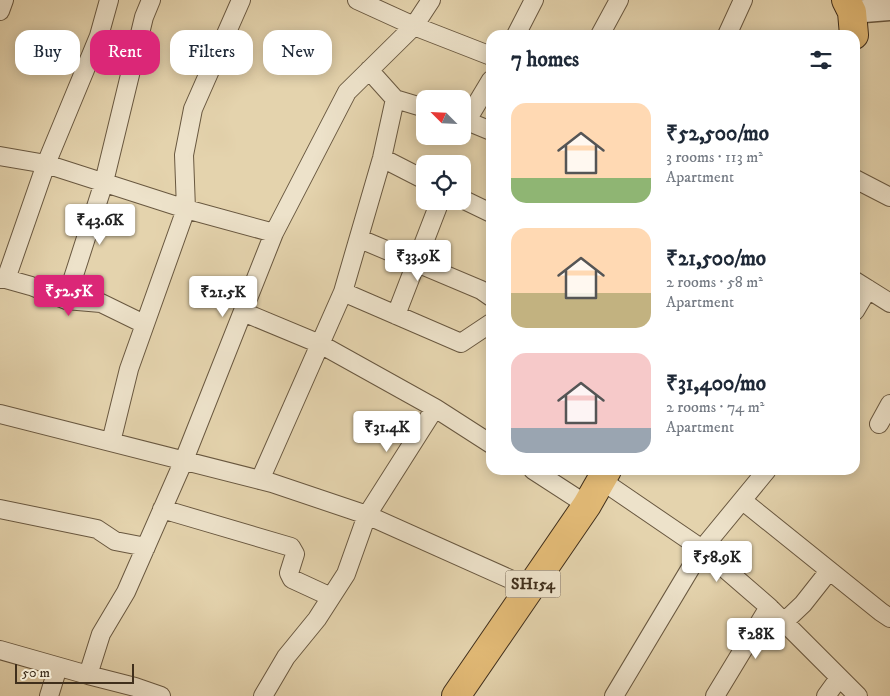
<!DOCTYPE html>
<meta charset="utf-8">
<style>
:root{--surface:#fff;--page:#f2f2f3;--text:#1f2937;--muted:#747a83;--accent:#db2777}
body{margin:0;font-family:"IM FELL DW Pica",serif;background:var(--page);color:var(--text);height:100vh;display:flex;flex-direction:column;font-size:19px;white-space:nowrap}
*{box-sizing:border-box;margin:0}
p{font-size:16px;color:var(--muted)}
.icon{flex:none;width:28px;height:28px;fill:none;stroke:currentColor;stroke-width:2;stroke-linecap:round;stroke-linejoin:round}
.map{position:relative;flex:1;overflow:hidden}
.drawer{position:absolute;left:486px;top:30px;width:374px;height:445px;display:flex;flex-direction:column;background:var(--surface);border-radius:15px;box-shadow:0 2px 12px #0003}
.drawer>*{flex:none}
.top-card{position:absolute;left:15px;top:30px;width:396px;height:45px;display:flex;gap:10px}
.needle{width:32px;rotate:294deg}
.fabs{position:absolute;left:416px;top:90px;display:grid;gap:10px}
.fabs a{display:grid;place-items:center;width:55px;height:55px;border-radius:10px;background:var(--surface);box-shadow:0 2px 12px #0003;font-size:25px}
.scale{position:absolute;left:15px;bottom:12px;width:119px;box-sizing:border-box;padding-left:5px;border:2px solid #402f1c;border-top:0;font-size:14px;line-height:18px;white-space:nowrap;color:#402f1c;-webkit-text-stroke:4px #ede2ca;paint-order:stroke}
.price{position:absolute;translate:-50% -42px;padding:0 11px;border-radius:5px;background:#fff;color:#222;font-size:16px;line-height:32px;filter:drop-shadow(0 1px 2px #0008)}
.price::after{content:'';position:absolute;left:50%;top:30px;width:15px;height:11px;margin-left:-8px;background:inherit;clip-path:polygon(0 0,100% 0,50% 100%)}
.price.on{background:var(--accent);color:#fff}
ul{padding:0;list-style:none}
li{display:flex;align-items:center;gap:15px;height:125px;padding:0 25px}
li span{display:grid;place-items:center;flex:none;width:140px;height:100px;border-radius:15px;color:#555}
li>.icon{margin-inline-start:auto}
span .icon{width:60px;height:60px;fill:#fffc;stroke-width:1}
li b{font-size:21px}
h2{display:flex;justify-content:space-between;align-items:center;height:60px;padding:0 25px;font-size:21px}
.chip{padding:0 18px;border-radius:15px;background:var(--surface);box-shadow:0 2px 12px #0003;font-size:18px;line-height:45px}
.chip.on{background:var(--accent);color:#fff}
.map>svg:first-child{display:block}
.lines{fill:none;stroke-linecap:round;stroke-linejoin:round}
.minor-casing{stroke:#695840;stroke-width:20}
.tertiary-casing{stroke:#695840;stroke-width:25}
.primary-casing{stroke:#402f1c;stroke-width:30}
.minor{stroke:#ede2ca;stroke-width:18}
.tertiary{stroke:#ede2ca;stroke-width:22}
.primary{stroke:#e2ba76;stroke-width:28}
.labels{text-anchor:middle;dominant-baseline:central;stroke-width:4;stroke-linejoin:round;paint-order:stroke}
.shield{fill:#ede2ca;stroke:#746550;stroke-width:1}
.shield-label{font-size:16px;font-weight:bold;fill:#402f1c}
</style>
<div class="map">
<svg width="890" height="696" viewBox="0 0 890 696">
<rect width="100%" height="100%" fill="#e4d3ad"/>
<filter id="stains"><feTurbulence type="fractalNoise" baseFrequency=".004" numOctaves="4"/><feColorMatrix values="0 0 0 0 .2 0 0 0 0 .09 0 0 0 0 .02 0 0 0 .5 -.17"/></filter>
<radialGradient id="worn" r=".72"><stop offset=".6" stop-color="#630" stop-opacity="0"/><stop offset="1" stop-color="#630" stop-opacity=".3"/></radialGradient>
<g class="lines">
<defs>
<path id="minor" d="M357,0L414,26L491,56
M0,11L4,0
M516,35L534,0
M600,35L619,0
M727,35L743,0
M369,70L395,99L425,108
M462,119L491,131
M467,120L491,80
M0,156L46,164L186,209L274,233
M382,158L425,180
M855,179L890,197
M462,199L491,213
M360,239L481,290L491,297
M0,279H6L31,286L66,300L101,303L144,324
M6,279L46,164L99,36L109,0
M855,281L890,303
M343,292L461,343L491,323
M66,300L104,182L144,17L151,0
M855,311L868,289
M243,312L320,344L435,408L491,444
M396,315L440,201
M0,414L272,483L367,515L530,588
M879,424L890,404
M111,442L129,369L186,209L184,155L193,109L241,0
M533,470L587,505
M260,480L343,292L382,158L395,99
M601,480L702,549L769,607L858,696
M743,501L881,612L890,618
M0,509L97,529L115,541L146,547
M162,509L291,547L295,554L289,573L292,579L331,597
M784,622L803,604L829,571
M0,650L88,675L135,687L161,696
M88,675L101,634L126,592L184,460L274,233L347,92L414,26L431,0
M49,696L58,667
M263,696L286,657L317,619L346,574L367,515L435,408
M614,696L702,549L767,470
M715,696L769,607
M826,696L839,678"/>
<path id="tertiary" d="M852,12L890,9"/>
<path id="primary" d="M846,0L852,12L854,35
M456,696L587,505L607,470"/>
</defs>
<use href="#minor" class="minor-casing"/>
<use href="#tertiary" class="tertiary-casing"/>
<use href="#primary" class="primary-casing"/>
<use href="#minor" class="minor"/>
<use href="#tertiary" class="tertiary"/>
<use href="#primary" class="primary"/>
</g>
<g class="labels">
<rect class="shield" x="505.5" y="570.5" width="55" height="27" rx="4"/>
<g class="shield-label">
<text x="533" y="584">SH154</text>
</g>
</g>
<rect width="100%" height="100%" filter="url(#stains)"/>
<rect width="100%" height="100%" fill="url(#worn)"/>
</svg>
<div class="fabs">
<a><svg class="needle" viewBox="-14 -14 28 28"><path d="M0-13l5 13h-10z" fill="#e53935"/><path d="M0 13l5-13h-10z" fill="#747a83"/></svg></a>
<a><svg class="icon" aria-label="locate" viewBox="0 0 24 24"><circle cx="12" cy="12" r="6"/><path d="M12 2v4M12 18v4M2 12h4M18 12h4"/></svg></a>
</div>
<div class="scale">50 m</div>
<b class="price" style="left:100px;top:246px">₹43.6K</b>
<b class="price" style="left:418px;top:282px">₹33.9K</b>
<b class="price on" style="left:69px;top:317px">₹52.5K</b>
<b class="price" style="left:223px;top:318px">₹21.5K</b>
<b class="price" style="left:387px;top:453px">₹31.4K</b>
<b class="price" style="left:717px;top:583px">₹58.9K</b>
<b class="price" style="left:756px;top:660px">₹28K</b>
<div class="top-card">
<a class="chip">Buy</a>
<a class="chip on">Rent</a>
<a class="chip">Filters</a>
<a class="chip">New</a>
</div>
<section class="drawer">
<h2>7 homes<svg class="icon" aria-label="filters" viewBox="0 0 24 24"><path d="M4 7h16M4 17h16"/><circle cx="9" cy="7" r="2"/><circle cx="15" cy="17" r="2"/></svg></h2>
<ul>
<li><span style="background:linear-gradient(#ffd9b3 75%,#8fb573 0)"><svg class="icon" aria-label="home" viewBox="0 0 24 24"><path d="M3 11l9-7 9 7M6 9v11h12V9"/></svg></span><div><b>₹52,500/mo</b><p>3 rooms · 113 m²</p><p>Apartment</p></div></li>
<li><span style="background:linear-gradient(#ffd9b3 65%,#c2b280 0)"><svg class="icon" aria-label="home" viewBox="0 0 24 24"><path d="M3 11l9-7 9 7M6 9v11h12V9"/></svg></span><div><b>₹21,500/mo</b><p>2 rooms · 58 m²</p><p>Apartment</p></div></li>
<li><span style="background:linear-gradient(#f6c9c9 75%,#9aa5b1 0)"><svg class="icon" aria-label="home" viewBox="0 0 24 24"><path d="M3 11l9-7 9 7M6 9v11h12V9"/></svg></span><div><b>₹31,400/mo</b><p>2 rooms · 74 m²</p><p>Apartment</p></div></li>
</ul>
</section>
</div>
